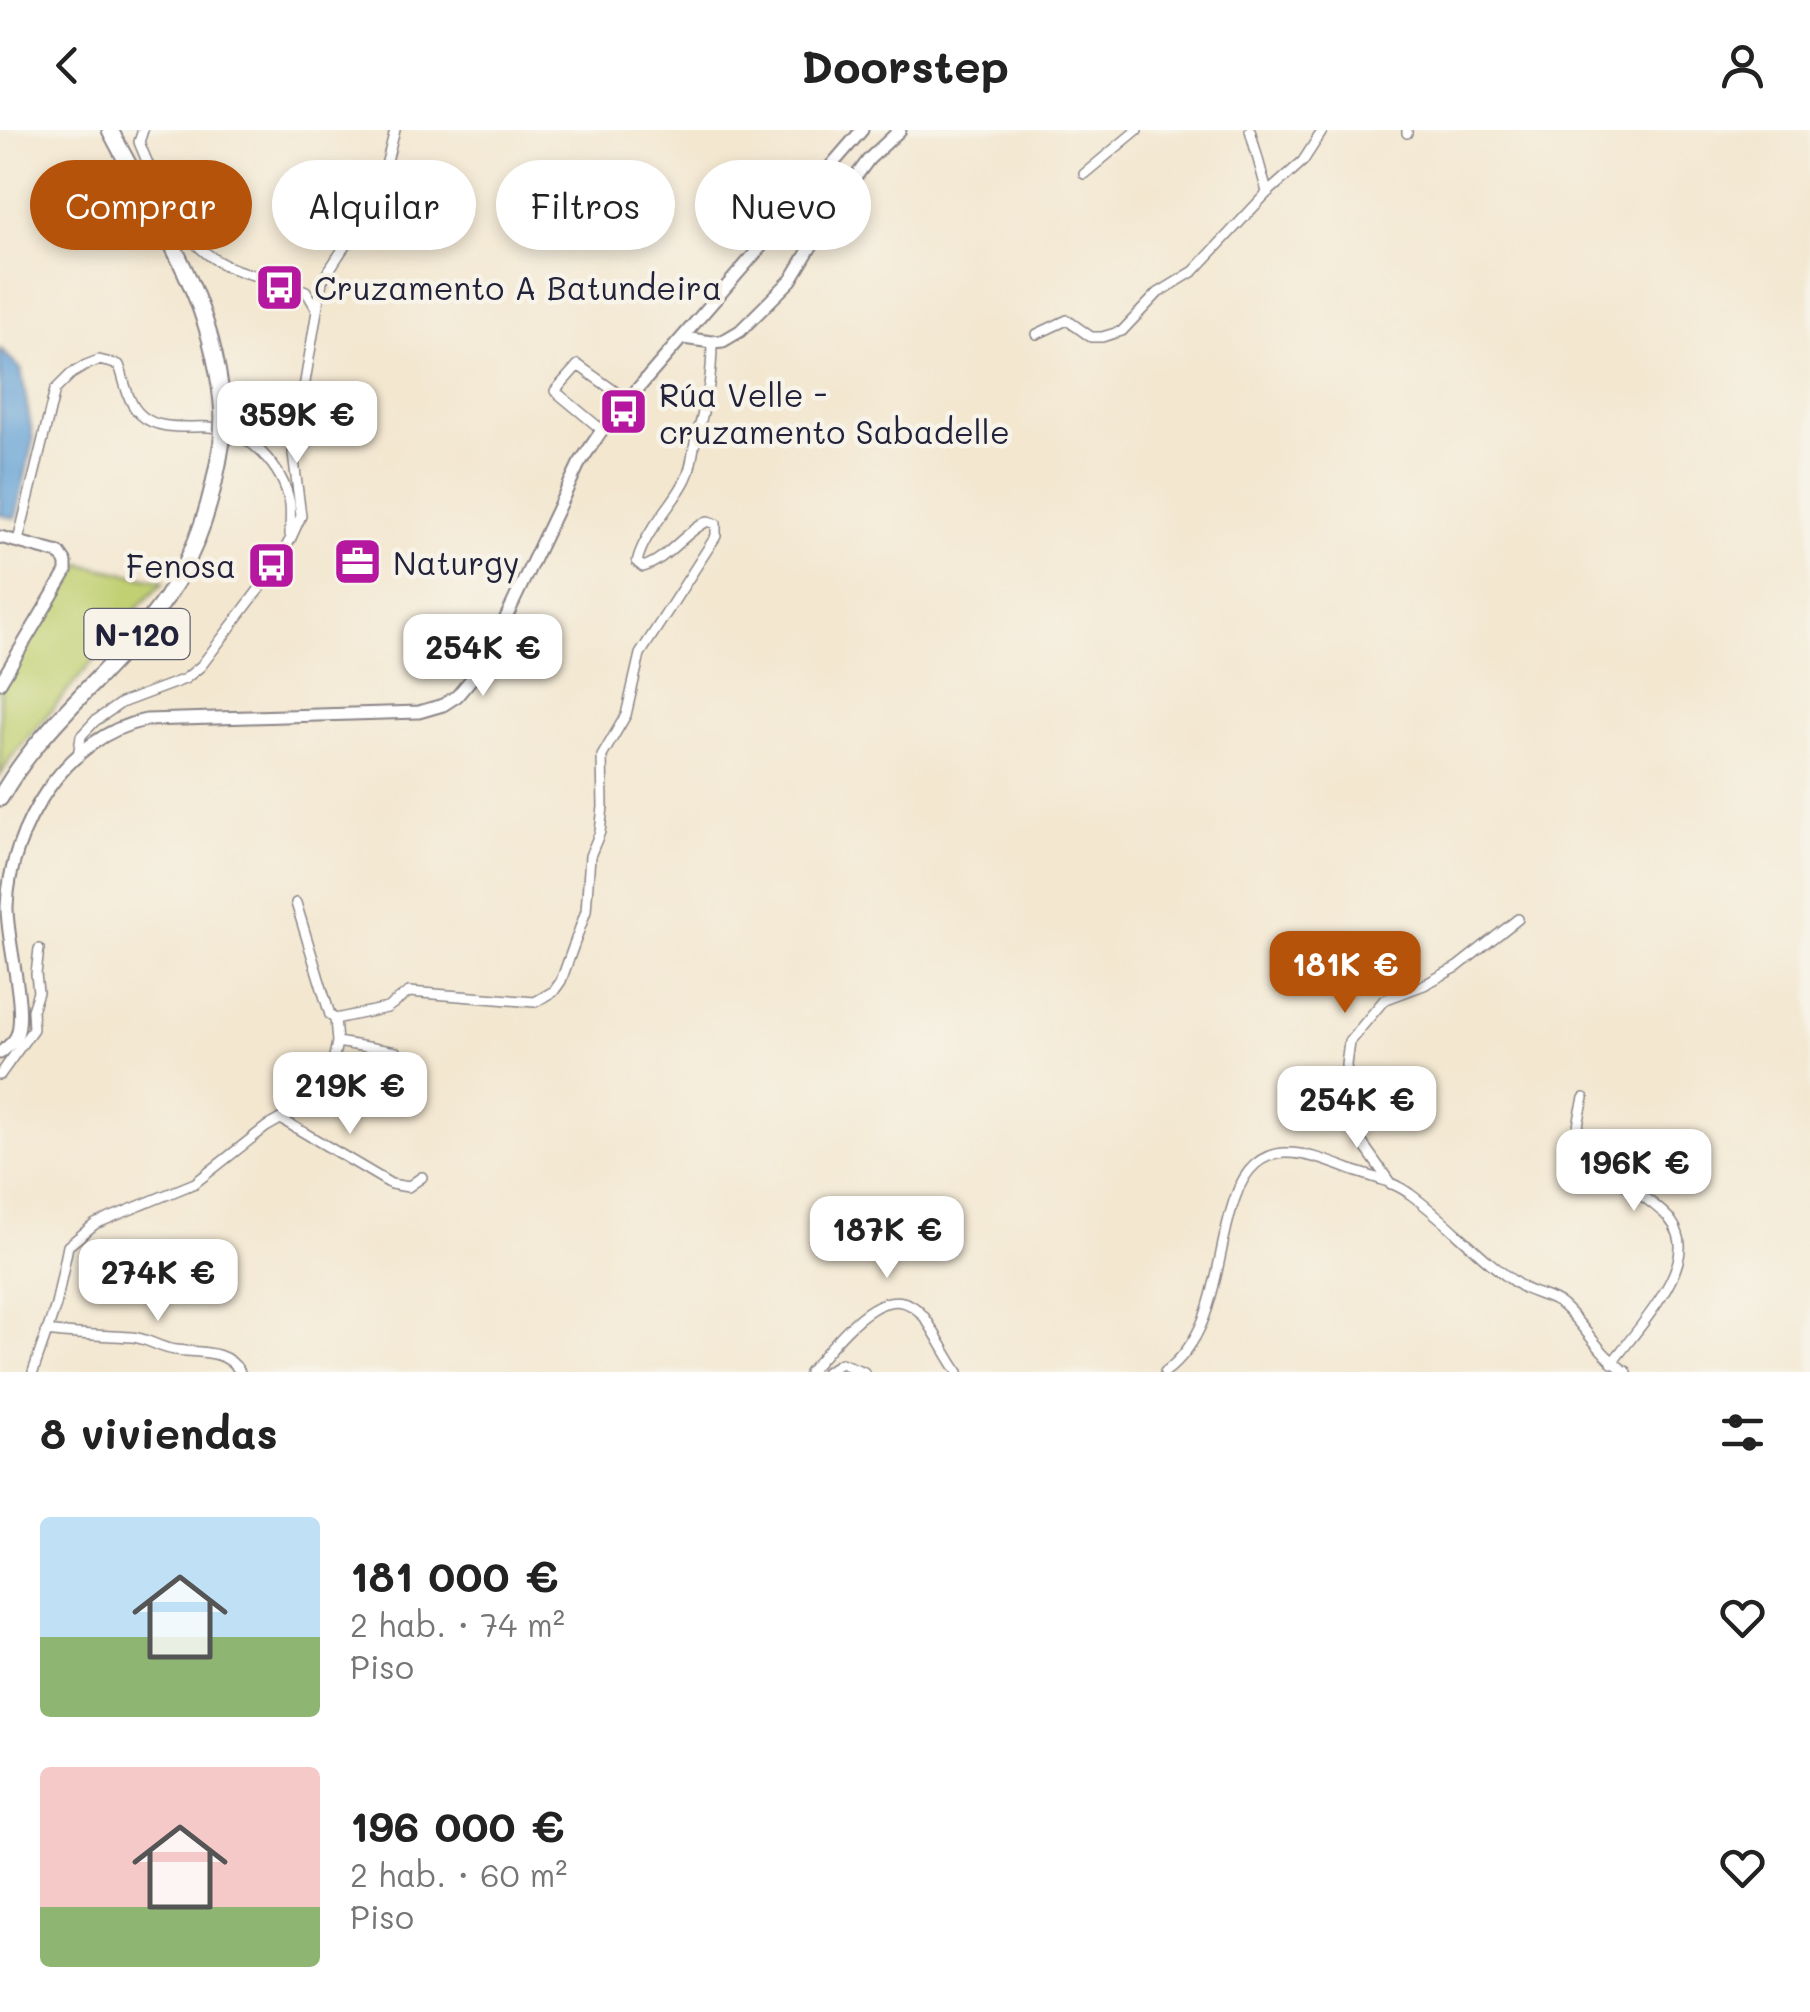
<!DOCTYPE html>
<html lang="es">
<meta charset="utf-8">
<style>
:root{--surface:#fff;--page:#f6f6f6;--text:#222;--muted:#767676;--accent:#b45309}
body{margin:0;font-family:Mali,sans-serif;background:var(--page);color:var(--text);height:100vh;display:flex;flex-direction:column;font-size:38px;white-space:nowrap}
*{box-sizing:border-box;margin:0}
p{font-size:32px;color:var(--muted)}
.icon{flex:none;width:55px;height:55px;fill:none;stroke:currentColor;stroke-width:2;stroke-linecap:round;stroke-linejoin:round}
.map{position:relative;height:1242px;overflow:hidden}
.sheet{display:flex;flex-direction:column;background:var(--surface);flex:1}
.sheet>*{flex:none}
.top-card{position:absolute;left:30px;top:30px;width:1000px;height:90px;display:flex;gap:20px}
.price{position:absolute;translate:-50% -85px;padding:0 22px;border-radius:20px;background:#fff;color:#222;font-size:32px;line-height:65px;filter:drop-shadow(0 2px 5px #0008)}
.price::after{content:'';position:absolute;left:50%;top:60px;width:30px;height:22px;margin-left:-15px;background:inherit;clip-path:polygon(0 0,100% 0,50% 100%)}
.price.active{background:var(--accent);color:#fff}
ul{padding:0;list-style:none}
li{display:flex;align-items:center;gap:30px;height:250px;padding:0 40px}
li span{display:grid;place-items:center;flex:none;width:280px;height:200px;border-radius:10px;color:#555}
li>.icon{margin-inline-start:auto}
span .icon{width:120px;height:120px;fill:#fffc;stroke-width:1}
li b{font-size:42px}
h2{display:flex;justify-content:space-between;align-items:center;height:120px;padding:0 40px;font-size:42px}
.chip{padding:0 35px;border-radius:45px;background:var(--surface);box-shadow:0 5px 15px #0003;font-size:35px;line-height:90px}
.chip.active{background:var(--accent);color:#fff}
header{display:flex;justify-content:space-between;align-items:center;height:130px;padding:0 40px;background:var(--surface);font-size:45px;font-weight:700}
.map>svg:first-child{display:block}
.green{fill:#c1d072;stroke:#727956;stroke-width:2.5}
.water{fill:#64a1d5;stroke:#436288;stroke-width:2.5}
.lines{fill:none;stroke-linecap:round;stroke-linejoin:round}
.street-casing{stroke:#8a8486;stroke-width:12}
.secondary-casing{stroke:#8a8486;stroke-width:15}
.highway-casing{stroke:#8a8486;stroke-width:19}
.street{stroke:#fff;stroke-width:9}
.secondary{stroke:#fff;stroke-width:11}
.highway{stroke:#fff;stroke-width:15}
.highway-bridge-casing{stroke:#8a8486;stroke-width:19;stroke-linecap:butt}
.highway-bridge{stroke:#fff;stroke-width:15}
.labels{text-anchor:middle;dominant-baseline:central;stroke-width:9;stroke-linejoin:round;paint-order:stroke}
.shield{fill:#f7f3e8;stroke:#62616f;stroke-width:2.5}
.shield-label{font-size:30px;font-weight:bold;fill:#22223b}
.poi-label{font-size:32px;fill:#22223b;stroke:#f7f3e8;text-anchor:start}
</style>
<header><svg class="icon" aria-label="back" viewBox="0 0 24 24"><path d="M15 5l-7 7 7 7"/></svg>Doorstep<svg class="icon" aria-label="person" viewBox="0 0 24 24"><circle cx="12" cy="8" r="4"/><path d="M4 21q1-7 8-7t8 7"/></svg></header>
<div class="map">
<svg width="1810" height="1242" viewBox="0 0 1810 1242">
<rect width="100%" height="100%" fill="#f7f3e8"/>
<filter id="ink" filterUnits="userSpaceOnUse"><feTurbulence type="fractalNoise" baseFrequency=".01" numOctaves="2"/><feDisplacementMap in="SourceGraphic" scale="20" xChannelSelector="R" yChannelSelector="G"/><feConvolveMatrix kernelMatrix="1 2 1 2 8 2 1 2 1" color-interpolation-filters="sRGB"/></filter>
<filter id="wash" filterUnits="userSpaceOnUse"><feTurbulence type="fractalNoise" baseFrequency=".0048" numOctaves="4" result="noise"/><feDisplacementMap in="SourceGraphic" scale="40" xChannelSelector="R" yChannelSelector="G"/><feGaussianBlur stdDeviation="2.25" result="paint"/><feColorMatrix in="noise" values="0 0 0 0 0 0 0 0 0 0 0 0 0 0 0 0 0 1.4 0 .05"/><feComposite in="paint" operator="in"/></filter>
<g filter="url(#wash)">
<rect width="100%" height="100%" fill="#f3e7d0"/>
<path class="green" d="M80,434L164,452L141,474L11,628L0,646V557Z"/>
<path class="water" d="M0,219L21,239L33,310L16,388L0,385Z"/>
</g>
<g filter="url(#ink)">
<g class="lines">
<defs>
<path id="street" d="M143,0L139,12C159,61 184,123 237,140C260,148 284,152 306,161L316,178
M1250,0L1267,62
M1407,0V3
M1084,44L1137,0
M1037,204L1067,190L1091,207H1102L1122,201L1158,163L1194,141L1265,65L1303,31L1323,0
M602,300L555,261L578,235L627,270
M18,411L55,260L71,244L86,235L99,230L119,235C125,251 127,273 141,285C158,301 188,296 209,297C248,299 283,337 290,374C291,384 290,395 290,405
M78,627L81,606L95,591L121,573L185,549L201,536L272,442L291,408L301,386L293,323L322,151L365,85L383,47L395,0
M335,889L387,878L409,862L535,872L554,861L561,851L586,781L590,726L600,702L603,677L602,626L626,585L640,524L716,406V394L708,391C684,402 668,429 643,437L637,432C644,402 671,378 685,351C693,336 692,320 697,305C707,269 712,250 712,212
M337,912L396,922
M0,945L33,899L32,880L38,862L36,844L39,819
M1584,968C1578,994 1571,1016 1584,1041C1613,1046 1630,1056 1653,1074C1664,1083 1673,1090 1678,1104C1692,1142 1634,1203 1612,1233
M281,989L391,1054L408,1057L422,1047
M1391,1054L1353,1000L1346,935L1349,912L1384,870L1424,855L1457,837L1518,789
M46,1201C75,1205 102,1205 132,1207C147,1208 161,1219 176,1220C199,1223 227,1219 240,1242
M33,1242L56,1175L68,1116L95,1094L195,1053L266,997L307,974L331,942L337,912L335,889L330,885L296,773
M809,1242C836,1214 886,1138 925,1188C937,1205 946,1225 958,1242
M826,1242L841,1233L864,1242
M1165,1242C1219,1201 1214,1127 1235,1068C1257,1003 1305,1022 1354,1041C1372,1047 1395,1052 1410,1064C1449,1092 1482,1131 1522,1157C1535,1165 1552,1166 1563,1176C1586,1197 1600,1226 1627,1242"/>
<path id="secondary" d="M683,208L712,212L723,211L740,201L791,150L840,68L869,29L900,0
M0,407L59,423L66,433V442L0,553
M0,923C6,918 12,914 16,907C28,882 6,809 7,776C10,699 65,606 146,590L419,582L443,575L457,566L484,534L579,334L602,300L862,0"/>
<path id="highway" d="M110,0C161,99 216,170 223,286
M0,668C43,591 116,540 166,468C199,419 213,368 222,311"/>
</defs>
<use href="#street" class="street-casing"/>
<use href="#secondary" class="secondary-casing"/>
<use href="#highway" class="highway-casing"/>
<use href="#street" class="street"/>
<use href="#secondary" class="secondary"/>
<use href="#highway" class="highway"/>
<defs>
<path id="highway-bridge" d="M222,311L223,286"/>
</defs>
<use href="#highway-bridge" class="highway-bridge-casing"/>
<use href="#highway-bridge" class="highway-bridge"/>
</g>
</g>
<defs>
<symbol id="bus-square" viewBox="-11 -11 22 22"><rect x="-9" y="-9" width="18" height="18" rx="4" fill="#b5179e" stroke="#f7f3e8"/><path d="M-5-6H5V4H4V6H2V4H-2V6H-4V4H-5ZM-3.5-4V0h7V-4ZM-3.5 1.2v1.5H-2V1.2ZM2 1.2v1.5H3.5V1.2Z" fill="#fff"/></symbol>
<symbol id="office-square" viewBox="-11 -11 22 22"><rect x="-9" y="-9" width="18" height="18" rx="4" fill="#b5179e" stroke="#f7f3e8"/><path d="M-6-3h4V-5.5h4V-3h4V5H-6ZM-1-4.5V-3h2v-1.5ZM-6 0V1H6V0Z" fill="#fff"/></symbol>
</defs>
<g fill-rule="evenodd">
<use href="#bus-square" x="252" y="130" width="55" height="55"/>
<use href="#bus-square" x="596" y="254" width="55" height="55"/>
<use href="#office-square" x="330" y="404" width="55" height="55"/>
<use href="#bus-square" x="244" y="408" width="55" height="55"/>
</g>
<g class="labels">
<rect class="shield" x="84.5" y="479" width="105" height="50" rx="8"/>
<g class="shield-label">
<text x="137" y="504">N-120</text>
</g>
<g class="poi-label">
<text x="314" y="157">Cruzamento A Batundeira</text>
<text x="659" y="264">Rúa Velle -<tspan x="659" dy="37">cruzamento Sabadelle</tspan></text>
<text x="393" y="432">Naturgy</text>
<text x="236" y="435" text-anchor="end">Fenosa</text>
</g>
</g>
</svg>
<b class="price" style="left:297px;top:336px">359K €</b>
<b class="price" style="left:483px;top:569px">254K €</b>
<b class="price active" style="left:1345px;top:886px">181K €</b>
<b class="price" style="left:350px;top:1007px">219K €</b>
<b class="price" style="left:1357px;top:1021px">254K €</b>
<b class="price" style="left:1634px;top:1084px">196K €</b>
<b class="price" style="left:887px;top:1151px">187K €</b>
<b class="price" style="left:158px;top:1194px">274K €</b>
<div class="top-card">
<a class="chip active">Comprar</a>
<a class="chip">Alquilar</a>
<a class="chip">Filtros</a>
<a class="chip">Nuevo</a>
</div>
</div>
<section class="sheet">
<h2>8 viviendas<svg class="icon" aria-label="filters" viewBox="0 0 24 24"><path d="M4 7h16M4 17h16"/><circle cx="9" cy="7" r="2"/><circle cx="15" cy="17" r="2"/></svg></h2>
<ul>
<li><span style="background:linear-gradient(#bfe0f5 60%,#8fb573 0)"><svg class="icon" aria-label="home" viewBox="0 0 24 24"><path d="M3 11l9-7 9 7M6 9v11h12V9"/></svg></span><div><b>181 000 €</b><p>2 hab. · 74 m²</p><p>Piso</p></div><svg class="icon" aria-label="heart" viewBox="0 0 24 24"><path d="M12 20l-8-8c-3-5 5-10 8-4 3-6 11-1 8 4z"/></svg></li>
<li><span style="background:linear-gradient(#f6c9c9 70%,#8fb573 0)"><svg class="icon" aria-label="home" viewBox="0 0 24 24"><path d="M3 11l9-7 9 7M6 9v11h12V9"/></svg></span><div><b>196 000 €</b><p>2 hab. · 60 m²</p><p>Piso</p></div><svg class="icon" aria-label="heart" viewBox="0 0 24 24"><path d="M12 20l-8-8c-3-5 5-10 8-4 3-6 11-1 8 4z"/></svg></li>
</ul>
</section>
